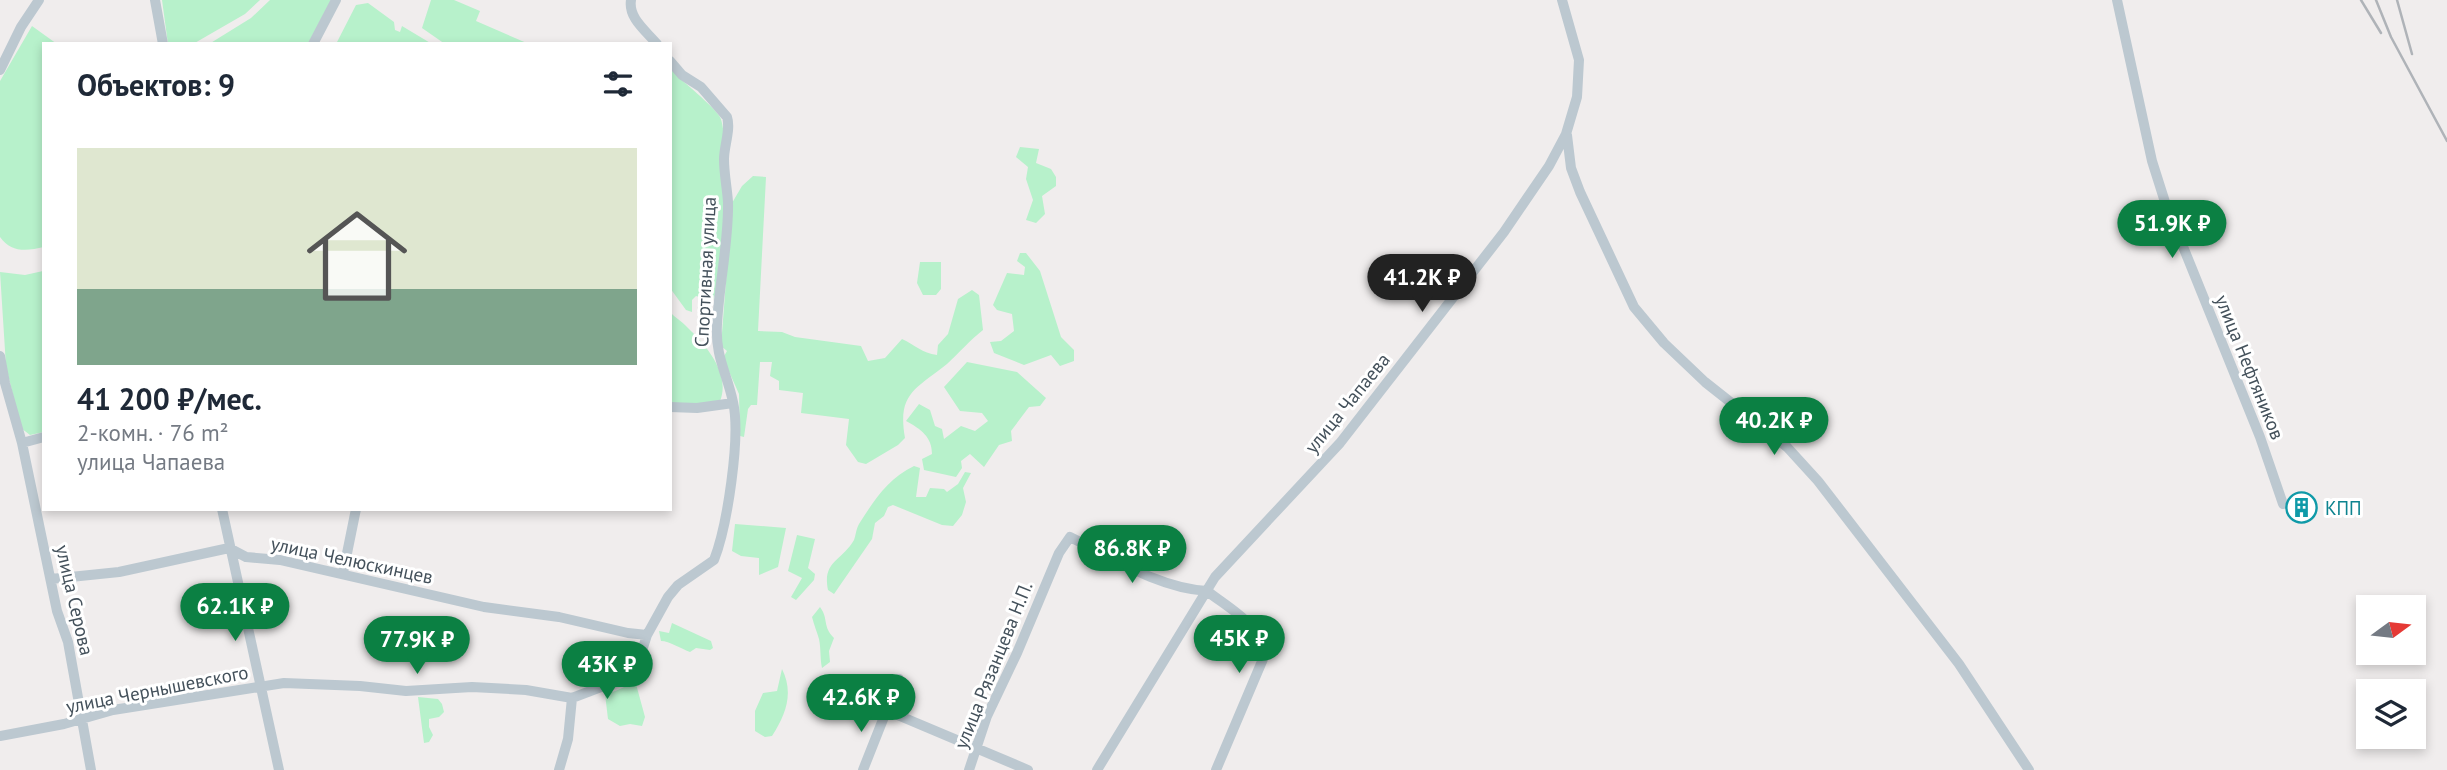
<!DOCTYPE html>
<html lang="ru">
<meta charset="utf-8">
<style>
:root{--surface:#fff;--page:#f6f6f7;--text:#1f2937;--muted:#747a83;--accent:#0b8043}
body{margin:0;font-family:"PT Sans",sans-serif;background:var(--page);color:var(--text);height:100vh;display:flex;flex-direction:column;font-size:26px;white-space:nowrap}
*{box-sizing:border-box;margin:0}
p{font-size:23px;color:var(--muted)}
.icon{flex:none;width:38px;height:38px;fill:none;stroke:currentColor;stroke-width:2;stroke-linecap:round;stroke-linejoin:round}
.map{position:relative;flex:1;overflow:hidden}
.panel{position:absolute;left:42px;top:42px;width:630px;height:469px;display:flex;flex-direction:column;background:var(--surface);border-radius:0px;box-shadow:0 4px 10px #0003}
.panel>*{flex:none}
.needle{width:46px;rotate:75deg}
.fabs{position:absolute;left:2356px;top:595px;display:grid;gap:14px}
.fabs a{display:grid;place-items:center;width:70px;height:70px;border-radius:0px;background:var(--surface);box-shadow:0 4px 10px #0003;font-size:35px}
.price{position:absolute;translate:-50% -60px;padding:0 16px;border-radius:24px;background:var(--accent);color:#fff;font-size:23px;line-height:46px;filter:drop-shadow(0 2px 4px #0008)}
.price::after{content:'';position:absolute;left:50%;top:42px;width:21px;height:16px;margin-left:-10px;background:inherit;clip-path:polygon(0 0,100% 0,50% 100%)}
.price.selected{background:#222;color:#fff}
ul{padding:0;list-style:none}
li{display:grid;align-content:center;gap:14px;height:371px;padding:0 35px}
li span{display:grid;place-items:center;height:217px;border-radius:0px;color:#555}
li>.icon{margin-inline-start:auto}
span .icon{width:126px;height:126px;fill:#fffc;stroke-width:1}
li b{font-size:30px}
h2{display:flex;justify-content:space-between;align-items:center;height:84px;padding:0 35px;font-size:30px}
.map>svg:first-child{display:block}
.green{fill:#b7f1cb}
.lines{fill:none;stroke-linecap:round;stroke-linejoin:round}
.minor{stroke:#bcc8d0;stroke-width:10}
.rail{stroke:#afb3b8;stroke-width:2.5}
.labels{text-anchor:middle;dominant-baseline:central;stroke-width:6;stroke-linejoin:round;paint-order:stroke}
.street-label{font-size:19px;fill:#44515b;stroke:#fff}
.culture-label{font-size:19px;fill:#0d838f;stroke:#fff;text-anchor:start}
</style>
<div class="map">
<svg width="2447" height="770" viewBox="0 0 2447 770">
<rect width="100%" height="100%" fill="#f0eded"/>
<path class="green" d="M162,0H260L245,14L193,44H168Z
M270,0H331L308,44H209L251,18Z
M431,0H454L480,11L476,21L529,44H445L422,28Z
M368,3L394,22L395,30L400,32L402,26L432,44H336L356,5Z
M32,26L57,44H44V247C27,251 11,253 0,237V81Z
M670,68C682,82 713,105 720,117C730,135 723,265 717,289C715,297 713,301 706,306L703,298L696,296L692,300V312L686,310L670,288Z
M1020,147L1039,149L1036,163L1051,169L1056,177V186L1042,196L1045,214L1036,223L1026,220L1033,200L1026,179L1028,167L1016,157Z
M753,176L766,177L758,331L782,332L795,337L861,346L868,361L885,358L902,339C915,345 922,353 937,355L938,345L948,334L958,299L972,290L979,295L983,330C970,340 959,353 947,364C916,389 897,393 905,438L898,445L866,464L858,462L846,445L849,419L801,413L803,393L779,390V381L770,376L772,362H760L757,405H751L748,409L744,437L740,436L739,394L723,358L727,351L721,346L732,203L742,186Z
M1020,253H1026L1040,271L1061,337L1074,350V361L1060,366L1051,355L1024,365L994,353L990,342L1001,341L1014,331L1012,314L997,310L993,305L1007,273L1024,275L1025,267L1017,261Z
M44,255V432L30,435L21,428L6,366L0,272L25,275L43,271Z
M920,262H941V289L936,295H923L917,283Z
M670,312C675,318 682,321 687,327C706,345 731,374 720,401L714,403L670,405Z
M967,362L1017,372L1046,398L1040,406L1029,407L1011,431L1012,441L999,445L984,467L970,454L961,461L962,468L956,477L924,470L922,459L932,454C932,437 921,429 906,421L919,404L930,410L935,426L942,429L944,439L961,426L975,431L988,421L982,413L960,411L944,387Z
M914,466L920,468L916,497H926L930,488L944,489L947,492L958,484L965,472L971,473L963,488L966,502L962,515L953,526L942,525L893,505L888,507L884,516L875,523L872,539L834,594L828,590C822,561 842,561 854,540C856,535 856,529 859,524C873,502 888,478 914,466Z
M735,524L786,528L778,567L759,575V558L741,556L732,551Z
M797,535L815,539L808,568L815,574L814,580L796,600L791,597L802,578L788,571Z
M820,607C829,619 822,626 834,638L829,651L830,662L822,668C820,659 821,648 819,639C817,632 814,625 812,617Z
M672,623L711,641L713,648L710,650L696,648L690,652C682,649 669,641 661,641L659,631L669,633Z
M782,669C794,693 786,714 772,736L765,737L755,731V711L763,693L777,691Z
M636,684L645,717L642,726L630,724L620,726L608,719L605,694C617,692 624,685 636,684Z
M418,697L438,699L442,704L444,712L439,717L429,719V727L433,735L429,742L424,743Z"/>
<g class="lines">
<path class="minor" d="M155,0L163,44
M631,0C628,18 646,31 657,44
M2117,0L2152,161L2165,202L2260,437L2283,504
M313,44L336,0
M0,70L21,27L39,0
M1567,135L1571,168L1580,192L1634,307L1664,343L1705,382L1787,447L1818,481L1959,664L2029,770
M0,356L5,383L22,443L57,611L68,642L91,770
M670,407L697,408L733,403
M22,443L44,437
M222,509L279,770
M343,573L356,509
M51,579L119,572L229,548L246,557L280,560L484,607L559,617L628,633L647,635
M1207,591C1228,608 1267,627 1263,659L1216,770
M888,711L1028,770
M0,736L64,724L113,710L284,683L360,686L406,691L472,687L526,690L572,698
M559,770L568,739L572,698L622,679L633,669L640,657L647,635L668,597L678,585L714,560C727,527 741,437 733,402C727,373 715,357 717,324C719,285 729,240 728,202C727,187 724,174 724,159C724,146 731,129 727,117L701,87L682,75L670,61
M863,770L899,679
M969,770L987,716L1017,653L1059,553L1070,537C1113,558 1158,588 1207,591
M1097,770L1215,577L1340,443L1504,232L1549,166L1566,134L1577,97L1579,60L1562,0"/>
<path class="rail" d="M2361,0L2381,33
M2376,0L2391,37L2447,141
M2397,0L2412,54"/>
</g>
<defs>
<symbol id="building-ring" viewBox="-11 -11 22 22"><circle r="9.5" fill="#fff" stroke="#0f9aa8" stroke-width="1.5"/><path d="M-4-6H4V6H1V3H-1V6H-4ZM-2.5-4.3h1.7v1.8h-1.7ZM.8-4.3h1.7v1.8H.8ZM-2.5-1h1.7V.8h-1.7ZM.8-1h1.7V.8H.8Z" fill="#0f9aa8"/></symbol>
</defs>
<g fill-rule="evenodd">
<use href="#building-ring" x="2284" y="490" width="35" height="35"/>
</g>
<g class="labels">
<g class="street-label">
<text transform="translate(705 272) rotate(-87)">Спортивная улица</text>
<text transform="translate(2250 367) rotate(68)">улица Нефтяников</text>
<text transform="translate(1347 403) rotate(-51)">улица Чапаева</text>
<text transform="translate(352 560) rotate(12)">улица Челюскинцев</text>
<text transform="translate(75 600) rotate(77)">улица Серова</text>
<text transform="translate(993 665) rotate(-68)">улица Рязанцева Н.П.</text>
<text transform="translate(157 689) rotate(-11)">улица Чернышевского</text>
</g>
<g class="culture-label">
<text x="2325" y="508">КПП</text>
</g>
</g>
</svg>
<div class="fabs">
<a><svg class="needle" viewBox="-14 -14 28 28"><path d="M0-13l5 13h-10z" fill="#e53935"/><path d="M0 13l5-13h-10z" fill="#747a83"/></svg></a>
<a><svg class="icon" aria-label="layers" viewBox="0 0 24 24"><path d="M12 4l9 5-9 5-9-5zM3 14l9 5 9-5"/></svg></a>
</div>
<b class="price" style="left:2172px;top:260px">51.9K ₽</b>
<b class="price selected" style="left:1422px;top:314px">41.2K ₽</b>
<b class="price" style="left:1774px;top:457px">40.2K ₽</b>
<b class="price" style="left:1132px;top:585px">86.8K ₽</b>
<b class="price" style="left:235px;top:643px">62.1K ₽</b>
<b class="price" style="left:1239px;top:675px">45K ₽</b>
<b class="price" style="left:417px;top:676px">77.9K ₽</b>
<b class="price" style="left:607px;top:701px">43K ₽</b>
<b class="price" style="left:861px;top:734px">42.6K ₽</b>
<section class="panel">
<h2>Объектов: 9<svg class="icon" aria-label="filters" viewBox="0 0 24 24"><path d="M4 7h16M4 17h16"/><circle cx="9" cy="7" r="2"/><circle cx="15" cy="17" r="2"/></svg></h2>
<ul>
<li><span style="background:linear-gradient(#dfe7d0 65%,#7fa58c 0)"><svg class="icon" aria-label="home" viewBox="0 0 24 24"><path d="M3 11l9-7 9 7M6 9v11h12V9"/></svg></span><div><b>41 200 ₽/мес.</b><p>2-комн. · 76 m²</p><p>улица Чапаева</p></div></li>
</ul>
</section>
</div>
